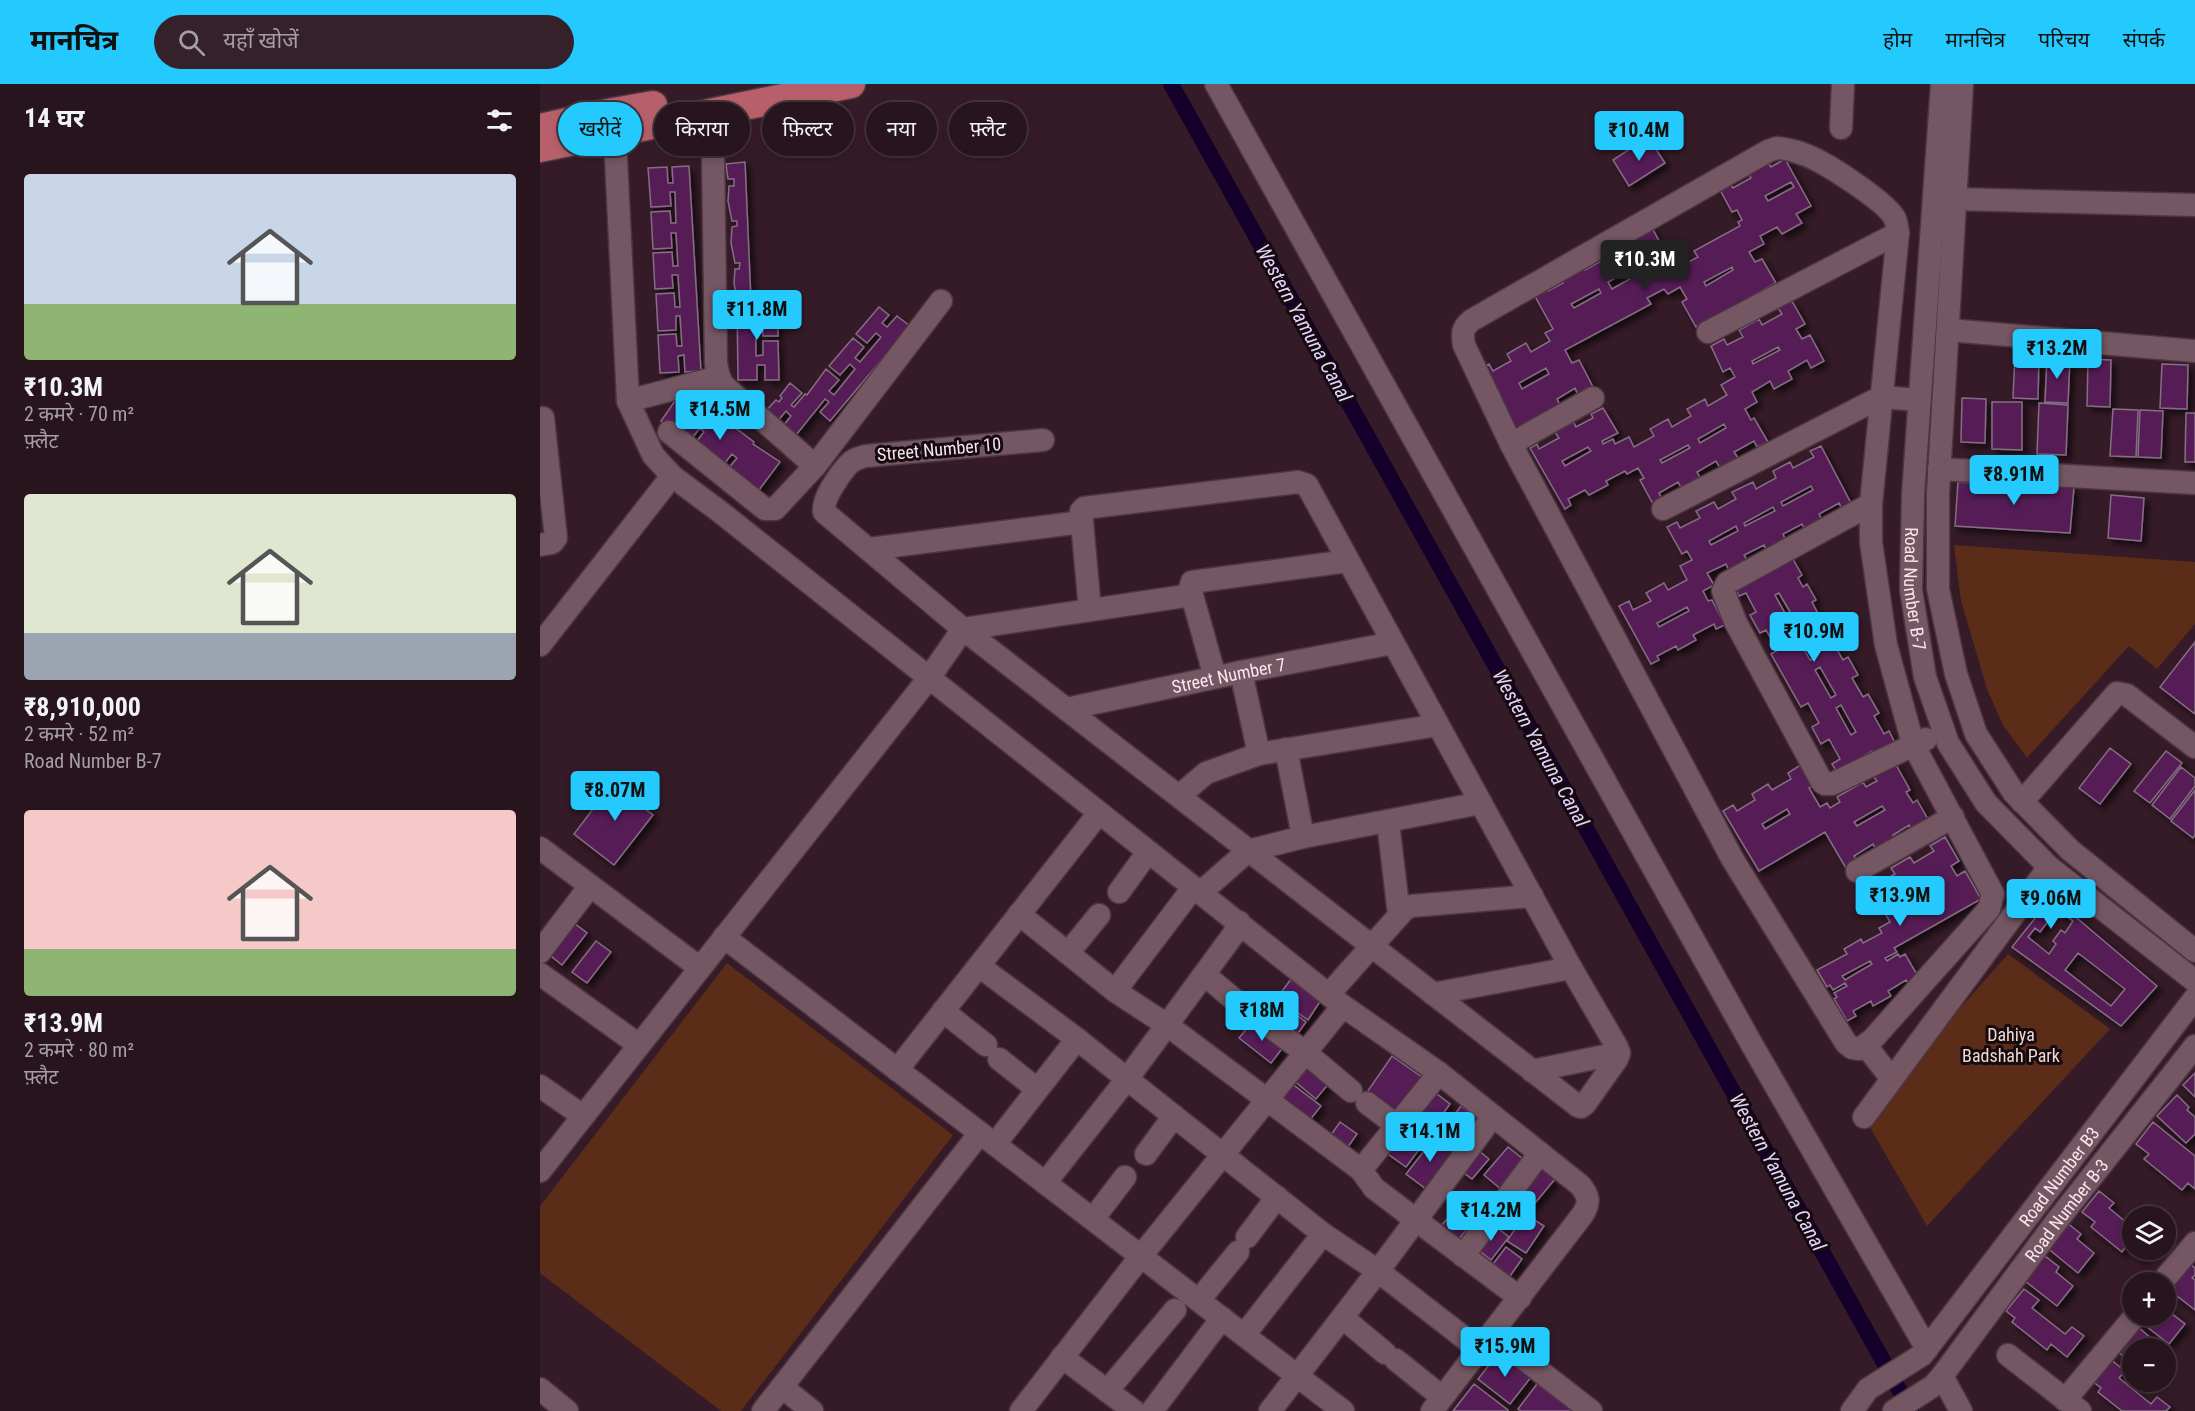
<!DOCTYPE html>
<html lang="hi">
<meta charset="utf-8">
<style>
:root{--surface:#28141d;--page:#34212a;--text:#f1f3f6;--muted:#a59ea4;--line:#44333b;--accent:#24c9fe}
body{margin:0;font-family:"Roboto Condensed","Noto Sans Devanagari",sans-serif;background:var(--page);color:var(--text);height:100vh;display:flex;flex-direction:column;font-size:22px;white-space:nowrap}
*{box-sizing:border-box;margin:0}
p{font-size:20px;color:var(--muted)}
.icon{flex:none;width:33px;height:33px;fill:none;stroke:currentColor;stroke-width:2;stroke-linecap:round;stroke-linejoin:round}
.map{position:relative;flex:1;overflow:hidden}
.panel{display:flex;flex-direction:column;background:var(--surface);width:540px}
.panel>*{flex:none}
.hud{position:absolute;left:18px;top:18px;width:570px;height:54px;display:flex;gap:12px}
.buttons{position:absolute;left:1582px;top:1122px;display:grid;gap:12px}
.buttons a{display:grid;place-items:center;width:54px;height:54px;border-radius:50%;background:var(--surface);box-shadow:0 3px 9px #0003,0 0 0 2px var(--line);font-size:30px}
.price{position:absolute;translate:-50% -51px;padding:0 14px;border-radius:6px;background:var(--accent);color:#111;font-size:20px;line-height:39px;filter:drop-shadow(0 2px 3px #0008)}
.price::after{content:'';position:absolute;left:50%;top:36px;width:18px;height:14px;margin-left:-9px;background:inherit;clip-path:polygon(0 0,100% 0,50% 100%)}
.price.on{background:#222;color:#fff}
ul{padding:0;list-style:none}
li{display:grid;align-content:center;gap:12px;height:318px;padding:0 24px}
li span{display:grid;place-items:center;height:186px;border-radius:6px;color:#555}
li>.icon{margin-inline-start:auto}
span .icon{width:108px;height:108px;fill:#fffc;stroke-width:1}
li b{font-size:26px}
h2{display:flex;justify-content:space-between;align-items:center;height:72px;padding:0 24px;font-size:26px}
.tag{padding:0 21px;border-radius:27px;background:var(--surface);box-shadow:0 3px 9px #0003,0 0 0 2px var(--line);font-size:21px;line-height:54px}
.tag.on{background:var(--accent);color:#111}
header{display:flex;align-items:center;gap:36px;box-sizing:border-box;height:84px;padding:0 30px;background:var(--accent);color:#111}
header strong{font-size:28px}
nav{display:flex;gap:33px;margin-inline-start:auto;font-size:21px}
.search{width:420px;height:54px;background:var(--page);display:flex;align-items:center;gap:15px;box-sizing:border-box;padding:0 21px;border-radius:33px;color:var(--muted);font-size:22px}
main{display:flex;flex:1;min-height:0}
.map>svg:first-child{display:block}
.green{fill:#5b2c17}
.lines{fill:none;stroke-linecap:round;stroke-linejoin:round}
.canal{stroke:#14002b;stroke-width:16}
.building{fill:#551d56;stroke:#856d84;stroke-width:1.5;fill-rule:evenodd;filter:url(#shadow)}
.minor-casing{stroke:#4c3641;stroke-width:25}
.major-casing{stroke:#4c3641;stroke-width:31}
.minor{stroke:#755663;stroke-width:22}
.major{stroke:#b7606b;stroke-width:28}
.labels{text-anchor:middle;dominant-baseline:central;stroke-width:6;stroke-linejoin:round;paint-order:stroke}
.street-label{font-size:18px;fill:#f8e6ed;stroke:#150a0f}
.park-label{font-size:18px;fill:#efd8cf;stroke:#150a0f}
.water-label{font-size:20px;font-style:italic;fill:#e3d4fc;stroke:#150a0f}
</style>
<header>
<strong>मानचित्र</strong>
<div class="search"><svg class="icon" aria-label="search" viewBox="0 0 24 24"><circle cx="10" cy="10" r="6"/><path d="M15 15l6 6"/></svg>यहाँ खोजें</div>
<nav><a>होम</a><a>मानचित्र</a><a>परिचय</a><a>संपर्क</a></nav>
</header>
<main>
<section class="panel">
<h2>14 घर<svg class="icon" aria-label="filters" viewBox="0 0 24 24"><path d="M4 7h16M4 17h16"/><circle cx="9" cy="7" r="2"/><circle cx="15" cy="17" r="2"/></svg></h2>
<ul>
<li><span style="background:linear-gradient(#c9d6e8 70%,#8fb573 0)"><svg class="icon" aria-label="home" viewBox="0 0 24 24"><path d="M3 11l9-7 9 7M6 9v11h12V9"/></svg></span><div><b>₹10.3M</b><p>2 कमरे · 70 m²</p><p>फ़्लैट</p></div></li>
<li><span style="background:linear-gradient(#dfe7d0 75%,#9aa5b1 0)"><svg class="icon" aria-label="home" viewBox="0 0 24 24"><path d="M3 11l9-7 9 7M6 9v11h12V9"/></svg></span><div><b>₹8,910,000</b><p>2 कमरे · 52 m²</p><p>Road Number B-7</p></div></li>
<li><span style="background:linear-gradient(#f6c9c9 75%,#8fb573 0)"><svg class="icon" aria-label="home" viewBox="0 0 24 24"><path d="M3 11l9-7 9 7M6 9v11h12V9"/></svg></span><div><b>₹13.9M</b><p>2 कमरे · 80 m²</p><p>फ़्लैट</p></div></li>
</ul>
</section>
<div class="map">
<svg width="1655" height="1327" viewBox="0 0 1655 1327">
<defs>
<filter id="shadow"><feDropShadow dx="4.5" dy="4.5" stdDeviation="3" flood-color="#0009"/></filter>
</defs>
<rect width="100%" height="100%" fill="#351b27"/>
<path class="green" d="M1414,461L1655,478V540L1617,585L1589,562L1487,674L1463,641L1447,605L1421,517Z
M1468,870L1570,945L1387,1142L1324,1033Z
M187,879L413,1051L201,1327H181L0,1189V1122Z"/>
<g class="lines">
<path class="canal" d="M631,0L1371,1327"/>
</g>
<path class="building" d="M1108,53L1125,79L1089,102L1073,76Z
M1245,75L1271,122L1256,130L1262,139L1242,150L1237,143L1220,152L1224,160L1209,168L1215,178L1222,175L1236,199L1156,243L1142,218L1147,215L1140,203L1128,210L1124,205L1107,214L1111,220L1025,266L1032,279L1039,276L1053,303L1038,311L1035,304L1017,315L1020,321L972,347L939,285L949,280L953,287L971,277L967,270L986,259L991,268L1010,257L1005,249L1013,245L991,205L1003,198L1008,207L1023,199L1018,190L1041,178L1045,186L1063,176L1059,168L1110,140L1131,179L1136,177L1139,183L1158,173L1154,167L1200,142L1198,138L1202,136L1197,126L1192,128L1178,102L1188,97L1193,104L1211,94L1207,87L1226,76L1231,83ZM1251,98L1254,103L1228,117L1225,112ZM1096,183L1099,190L1072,205L1068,198ZM1192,183L1193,186L1166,202L1164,198ZM1059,205L1061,209L1034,224L1031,220ZM1006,284L1009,290L982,305L979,299Z
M205,78L211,217H197L194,199L195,185H199L200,179H195L191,159L192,143L197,142V137H192L188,117L189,102H194V95H188L186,80Z
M149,82L161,287L145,288L144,271L138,272L139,288L120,289L118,251L136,250L137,262H142L140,232H136V246L118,247L116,210L134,209L135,223H140L138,191H132L133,204L115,205L113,169L132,168L133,182H138L136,149H131L132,164L113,165L111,128L130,127L131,139H136L135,108H130L131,122L111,123L108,84L127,83L128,99H133L132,83Z
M220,217H238V252H223L222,240H216V272L223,271V257H238L239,296H225V281H217V296H198L197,218H213L214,232H220Z
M1252,217L1265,240L1256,245L1262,255L1270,251L1284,277L1271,284L1267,276L1248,287L1252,295L1234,305L1230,297L1212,308L1217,318L1205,325L1211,336L1214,334L1228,358L1217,363L1214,357L1194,368L1198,374L1180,384L1176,377L1157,388L1161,395L1142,405L1138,398L1119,409L1122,415L1113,420L1100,396L1104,394L1098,384L1087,390L1085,387L1066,397L1068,401L1049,411L1045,406L1028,415L1031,421L1025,425L990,364L997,360L999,365L1019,354L1015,348L1033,337L1036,343L1053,334L1051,330L1063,324L1078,349L1062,357L1063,360L1073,355L1075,360L1089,353L1094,363L1114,352L1110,345L1128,335L1132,343L1151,332L1147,325L1165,315L1168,322L1187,311L1181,301L1195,293L1190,284L1183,288L1171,262L1184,255L1187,261L1203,253L1199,246L1219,235L1222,241L1242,230L1238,224ZM1238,263L1240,266L1213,280L1212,277ZM1184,340L1186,344L1160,359L1158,355ZM1148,361L1150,364L1122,379L1120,376ZM1048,363L1051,367L1025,382L1022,377Z
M339,223L349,231L342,239L347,243L357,232L370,242L290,337L280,328L289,318L285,315L256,351L244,341L251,332L246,327L236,339L224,329L236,316L239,318L242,314L240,312L250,299L262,309L251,321L254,323L265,310L267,311L286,285L299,296L289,307L294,311L315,285L310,280L300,291L289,282L313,254L324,263L315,274L320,278L341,253L336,249L327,259L316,250Z
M1475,270L1499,271L1498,315L1473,314Z
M1507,274L1530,275L1528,319L1505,318Z
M1548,275L1571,276L1570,323L1547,322Z
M1622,280L1648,281L1647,325L1620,324Z
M144,304L189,339L188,340L193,345L194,343L214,358L213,360L240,378L216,410L186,387L197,374L192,370L180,385L152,363L164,348L160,344L149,358L121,337Z
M1422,314L1446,315L1445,359L1421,358Z
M1452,318H1482V366L1452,365Z
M1499,319L1528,321L1526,371L1497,370Z
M1573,325L1598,326L1596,373L1570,372Z
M1600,326L1623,327L1621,374L1598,373Z
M1646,329H1655V378H1645Z
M1281,362L1313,423L1304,429L1299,419L1279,430L1282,436L1265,446L1262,440L1243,450L1246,457L1227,467L1224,461L1204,471L1209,479L1190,489L1186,480L1167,489L1174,501L1163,507L1168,517L1172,516L1185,541L1176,545L1174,540L1153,551L1156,556L1138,566L1136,562L1117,572L1119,576L1111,580L1079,522L1089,517L1093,526L1111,517L1106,509L1124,499L1128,506L1147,496L1140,482L1152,476L1147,467L1142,470L1127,443L1137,438L1140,444L1160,434L1156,427L1174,418L1178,425L1196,415L1192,408L1213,398L1216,405L1236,394L1233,387L1250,378L1253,384L1274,373L1270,367ZM1271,402L1273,406L1243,422L1241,418ZM1233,423L1235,427L1205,442L1204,439ZM1196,442L1198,447L1171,461L1169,457ZM1147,523L1149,527L1119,543L1117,539Z
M1433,394L1534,403L1530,449L1415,442L1418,398L1432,399Z
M1571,411L1604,414L1601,457L1568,454Z
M1250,470L1262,491L1258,494L1263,503L1267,500L1276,516L1272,518L1283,539L1288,537L1297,554L1292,557L1303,576L1308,573L1318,591L1312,594L1323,613L1328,610L1339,629L1334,632L1344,650L1349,647L1355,659L1334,670L1332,667L1322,673L1323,676L1298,690L1292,680L1300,675L1289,655L1281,660L1272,643L1279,639L1268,619L1261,623L1231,570L1238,566L1226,546L1220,549L1210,531L1216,528L1206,509L1199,512L1193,501ZM1239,509L1256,538L1251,540L1235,511ZM1260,546L1275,574L1270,576L1255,549ZM1280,583L1296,611L1291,614L1275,586ZM1301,621L1316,648L1311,651L1296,624Z
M1655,558V630L1620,603Z
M1570,664L1591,680L1560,720L1539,704Z
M1626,667L1642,679L1610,719L1594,707Z
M1355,679L1370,706L1366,708L1373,719L1377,716L1389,737L1373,748L1369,741L1353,751L1357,757L1338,768L1333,760L1314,772L1319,779L1307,786L1285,748L1219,787L1183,727L1193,721L1197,727L1215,716L1212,710L1228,700L1232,706L1251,695L1248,689L1262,680L1274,701L1269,704L1280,723L1287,719L1290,724L1300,718L1297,713L1323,698L1326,703L1337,697L1333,692ZM1342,722L1345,726L1317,742L1314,738ZM1247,725L1250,730L1225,745L1222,740Z
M1641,683L1655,694V702L1630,735L1612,721Z
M78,692L93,704L84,716L87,718L96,706L106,713L100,721L113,731L74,781L34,750Z
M1655,706V751L1653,754L1631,737Z
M1405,753L1419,777L1411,782L1417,792L1425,787L1441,815L1354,864L1357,868L1345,874L1347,877L1358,870L1360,873L1365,870L1379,894L1369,900L1366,896L1348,907L1351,912L1333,922L1331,917L1313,927L1316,932L1307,937L1294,915L1297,913L1294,909L1307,902L1305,899L1293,906L1290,901L1287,903L1277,886L1307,870L1304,865L1321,855L1323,859L1342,849L1339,844L1350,838L1327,798L1334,794L1337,800L1355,790L1351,784L1370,773L1374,779L1394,767L1390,762ZM1379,796L1381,800L1353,816L1351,812ZM1330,877L1332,880L1305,896L1302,892Z
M1512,813L1617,902L1581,942L1472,863Z
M1512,822L1533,837L1525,849L1521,846L1513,857L1516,860L1509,870L1488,853L1495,844L1500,848L1510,835L1505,831Z
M30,836L47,849L22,881L6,868Z
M56,857L71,868L47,899L32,888Z
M1538,869L1585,905L1571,922L1525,886Z
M751,895L781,916L768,936L737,914Z
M731,912L766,938L754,955L718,929Z
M713,937L744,962L731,979L699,954Z
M852,972L886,996L858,1035L825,1011Z
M766,980L790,998L776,1015L753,996Z
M1655,989V1013L1643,1001Z
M751,999L781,1022L766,1041L736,1017Z
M893,1007L910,1020L891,1046L874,1033Z
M1637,1011L1649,1023L1647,1026L1655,1033V1050L1646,1059L1617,1032Z
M921,1022L940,1036L918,1064L900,1050Z
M800,1038L817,1050L803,1070L786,1058Z
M872,1038L890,1051L866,1083L848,1070Z
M1613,1038L1655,1072V1105L1648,1099L1642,1106L1604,1075L1609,1070L1596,1060Z
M895,1053L915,1068L886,1105L866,1090Z
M933,1062L949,1075L932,1095L916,1083Z
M968,1063L987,1078L963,1107L944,1091Z
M998,1082L1015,1095L991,1124L975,1110Z
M1559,1107L1574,1119L1569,1124L1593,1144V1166H1610L1602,1175L1586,1162L1582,1168L1551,1143L1555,1138L1542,1128Z
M927,1109L946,1123L933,1141L914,1126Z
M913,1128L930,1142L918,1156L901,1142Z
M985,1130L1004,1142L986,1169L967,1157Z
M1526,1138L1541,1150L1537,1155L1554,1169L1538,1189L1506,1163Z
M951,1139L969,1153L951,1176L933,1162Z
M966,1163L982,1175L970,1192L953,1180Z
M1505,1172L1519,1183L1516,1188L1533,1202L1517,1222L1485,1197Z
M1644,1175L1655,1184V1191L1652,1194L1655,1196V1226L1632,1208L1635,1204L1626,1197Z
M1484,1205L1499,1216L1492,1224L1525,1250L1532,1243L1544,1252L1527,1273L1511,1260L1507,1266L1472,1238L1475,1234L1466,1227Z
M1626,1217L1631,1221L1627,1226L1645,1240L1629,1260L1597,1235L1599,1232H1626Z
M1598,1243L1612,1255L1608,1260L1614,1264H1593V1280L1578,1268Z
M960,1267L992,1292L970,1320L938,1295Z
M1570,1275L1585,1287L1579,1294L1611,1320L1617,1313L1630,1323L1626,1327H1582L1558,1308L1561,1304L1552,1297Z
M934,1300L968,1326L967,1327H913Z
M997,1300L1034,1327H981L978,1325Z"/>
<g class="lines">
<defs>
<g id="minor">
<path d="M676,0L1211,959L1387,1265"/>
<path id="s1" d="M1402,0L1373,411L1371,506L1385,593L1408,659L1446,719L1509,783L1655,897"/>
<path d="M1422,0L1398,409V505L1416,590L1436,650L1474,709L1530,766L1655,867"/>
<path d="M74,34L88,317L113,371L122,381L132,392L179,427L803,922L899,989L1040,1101C1049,1112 1050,1118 1043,1130L892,1327"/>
<path d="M1301,44L1303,0"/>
<path d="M1237,64C1251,65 1265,70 1277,76C1294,85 1348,119 1355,135C1357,139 1357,144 1358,149L1331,420V458L1346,561L1373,660L1453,810L1449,825L1332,956L1319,965L1312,964L1306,959L1193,776L971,360L924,261C922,249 922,244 932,236L1228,67Z"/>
<path d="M173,69L176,280L179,293L183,301L275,382"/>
<path d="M1414,115L1655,121"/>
<path d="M1408,246L1655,267"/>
<path d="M1168,248L1358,149"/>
<path d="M88,317L179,293"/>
<path d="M129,348L225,425H235L275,382L401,217"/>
<path d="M503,356L326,372C319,374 313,375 308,381C299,391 282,415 284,428L423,545L1038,1022L1041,1023L1045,1020L1077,975L1079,969L1077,963L1031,884L767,401L758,398L544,424L541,427L550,526"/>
<path d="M971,360L1053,314"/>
<path d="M1399,385L1655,399"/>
<path d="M1331,420L1187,499L1183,507L1196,539L1282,698L1285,700H1292L1386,655"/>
<path d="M1123,425L1341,313L1379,316"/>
<path d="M0,461L12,459L16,454L3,334"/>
<path d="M329,465L542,438"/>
<path d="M0,561L132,392"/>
<path d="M701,588L719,670"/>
<path d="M675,593L652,511L650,504L652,498L808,477"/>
<path id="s2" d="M526,625L701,588L853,559"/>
<path d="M746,665L763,753"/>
<path d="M639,712L666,689L719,670L898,641"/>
<path d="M1482,718L1577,609L1587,611L1655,663"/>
<path d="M848,738L859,831"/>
<path d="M0,764L160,884"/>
<path d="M1317,787L1413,733"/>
<path d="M579,808L608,768"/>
<path d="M660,809L708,767L763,753L941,719"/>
<path d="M479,830L575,907L653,804"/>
<path d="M699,838L693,851L627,941L821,1086L899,989"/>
<path d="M184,853L803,1327"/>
<path d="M0,868L50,802"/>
<path d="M528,869L559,831"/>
<path d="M439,882L537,955L455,1060"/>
<path d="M0,890L99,961"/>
<path d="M665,891L704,924"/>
<path d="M789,910L864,826L871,822L992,812"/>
<path d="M893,910L1031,884"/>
<path d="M403,927L446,961"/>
<path d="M718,934L766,969L811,1007"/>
<path d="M537,955L587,995L627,941L575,907"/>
<path d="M1326,962L1352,995"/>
<path d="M459,975L497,1005"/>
<path d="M357,986L559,729"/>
<path d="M992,987L1079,969"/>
<path d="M0,1002L43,1032"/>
<path d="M827,1019L856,1041"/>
<path d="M953,1032L876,1136L980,1214"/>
<path d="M1324,1033L1509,783"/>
<path d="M606,1070L634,1032"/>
<path d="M0,1087L389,594L423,545L652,511"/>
<path d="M505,1099L587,995L783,1150L704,1251"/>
<path d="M968,1112L1000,1069"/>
<path d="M553,1135L585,1093"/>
<path d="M783,1150L838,1187L876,1136L834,1104L821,1086"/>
<path d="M707,1153L737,1113"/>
<path d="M923,1172L951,1134"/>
<path d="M1622,1198L1655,1159"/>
<path d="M659,1216L698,1168"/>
<path d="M803,1234L845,1269"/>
<path d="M952,1250L1051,1327"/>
<path d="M1468,1271L1540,1327"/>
<path d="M522,1273L594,1327"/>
<path d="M856,1276L902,1313"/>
<path d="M1402,1292L1421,1327"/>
<path d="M242,1303L272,1327"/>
<path d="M0,1305L27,1327"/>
<path d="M567,1307L635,1226"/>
<path d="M1525,1316L1595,1232"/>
<path d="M223,1327L440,1049"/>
<path d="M481,1327L601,1172L803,922"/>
<path d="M612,1327L682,1234"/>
<path d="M730,1327L838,1187L940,1266"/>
<path id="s3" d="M1312,1327L1328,1305L1382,1271L1655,914"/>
<path id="s4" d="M1354,1327L1393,1302L1402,1292L1516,1138L1655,962"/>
</g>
<path id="major" d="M0,44L57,31L113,21
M0,64L311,0"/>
</defs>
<use href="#minor" class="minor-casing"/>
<use href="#major" class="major-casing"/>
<use href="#minor" class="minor"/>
<use href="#major" class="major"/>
</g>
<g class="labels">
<g class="street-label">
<text transform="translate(399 365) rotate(-5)">Street Number 10</text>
<text stroke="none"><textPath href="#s1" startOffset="506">Road Number B-7</textPath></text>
<text stroke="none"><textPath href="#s2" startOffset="166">Street Number 7</textPath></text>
<text stroke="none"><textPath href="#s3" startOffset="316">Road Number B3</textPath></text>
<text stroke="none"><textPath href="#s4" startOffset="267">Road Number B-3</textPath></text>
</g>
<g class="park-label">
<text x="1471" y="950">Dahiya<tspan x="1471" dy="21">Badshah Park</tspan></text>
</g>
<g class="water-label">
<text transform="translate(764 239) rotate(61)">Western Yamuna Canal</text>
<text transform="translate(1001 664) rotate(61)">Western Yamuna Canal</text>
<text transform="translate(1238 1088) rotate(61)">Western Yamuna Canal</text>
</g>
</g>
</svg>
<div class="buttons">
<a><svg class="icon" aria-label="layers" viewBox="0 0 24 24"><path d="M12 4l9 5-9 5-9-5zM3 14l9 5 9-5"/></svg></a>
<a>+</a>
<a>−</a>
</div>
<b class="price" style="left:1099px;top:78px">₹10.4M</b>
<b class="price on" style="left:1105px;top:207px">₹10.3M</b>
<b class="price" style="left:217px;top:257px">₹11.8M</b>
<b class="price" style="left:1517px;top:296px">₹13.2M</b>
<b class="price" style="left:180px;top:357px">₹14.5M</b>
<b class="price" style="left:1474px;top:422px">₹8.91M</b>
<b class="price" style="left:1274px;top:579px">₹10.9M</b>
<b class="price" style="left:75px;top:738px">₹8.07M</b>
<b class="price" style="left:1360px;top:843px">₹13.9M</b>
<b class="price" style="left:1511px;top:846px">₹9.06M</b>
<b class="price" style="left:722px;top:958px">₹18M</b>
<b class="price" style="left:890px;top:1079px">₹14.1M</b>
<b class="price" style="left:951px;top:1158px">₹14.2M</b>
<b class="price" style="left:965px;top:1294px">₹15.9M</b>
<div class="hud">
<a class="tag on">खरीदें</a>
<a class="tag">किराया</a>
<a class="tag">फ़िल्टर</a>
<a class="tag">नया</a>
<a class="tag">फ़्लैट</a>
</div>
</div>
</main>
